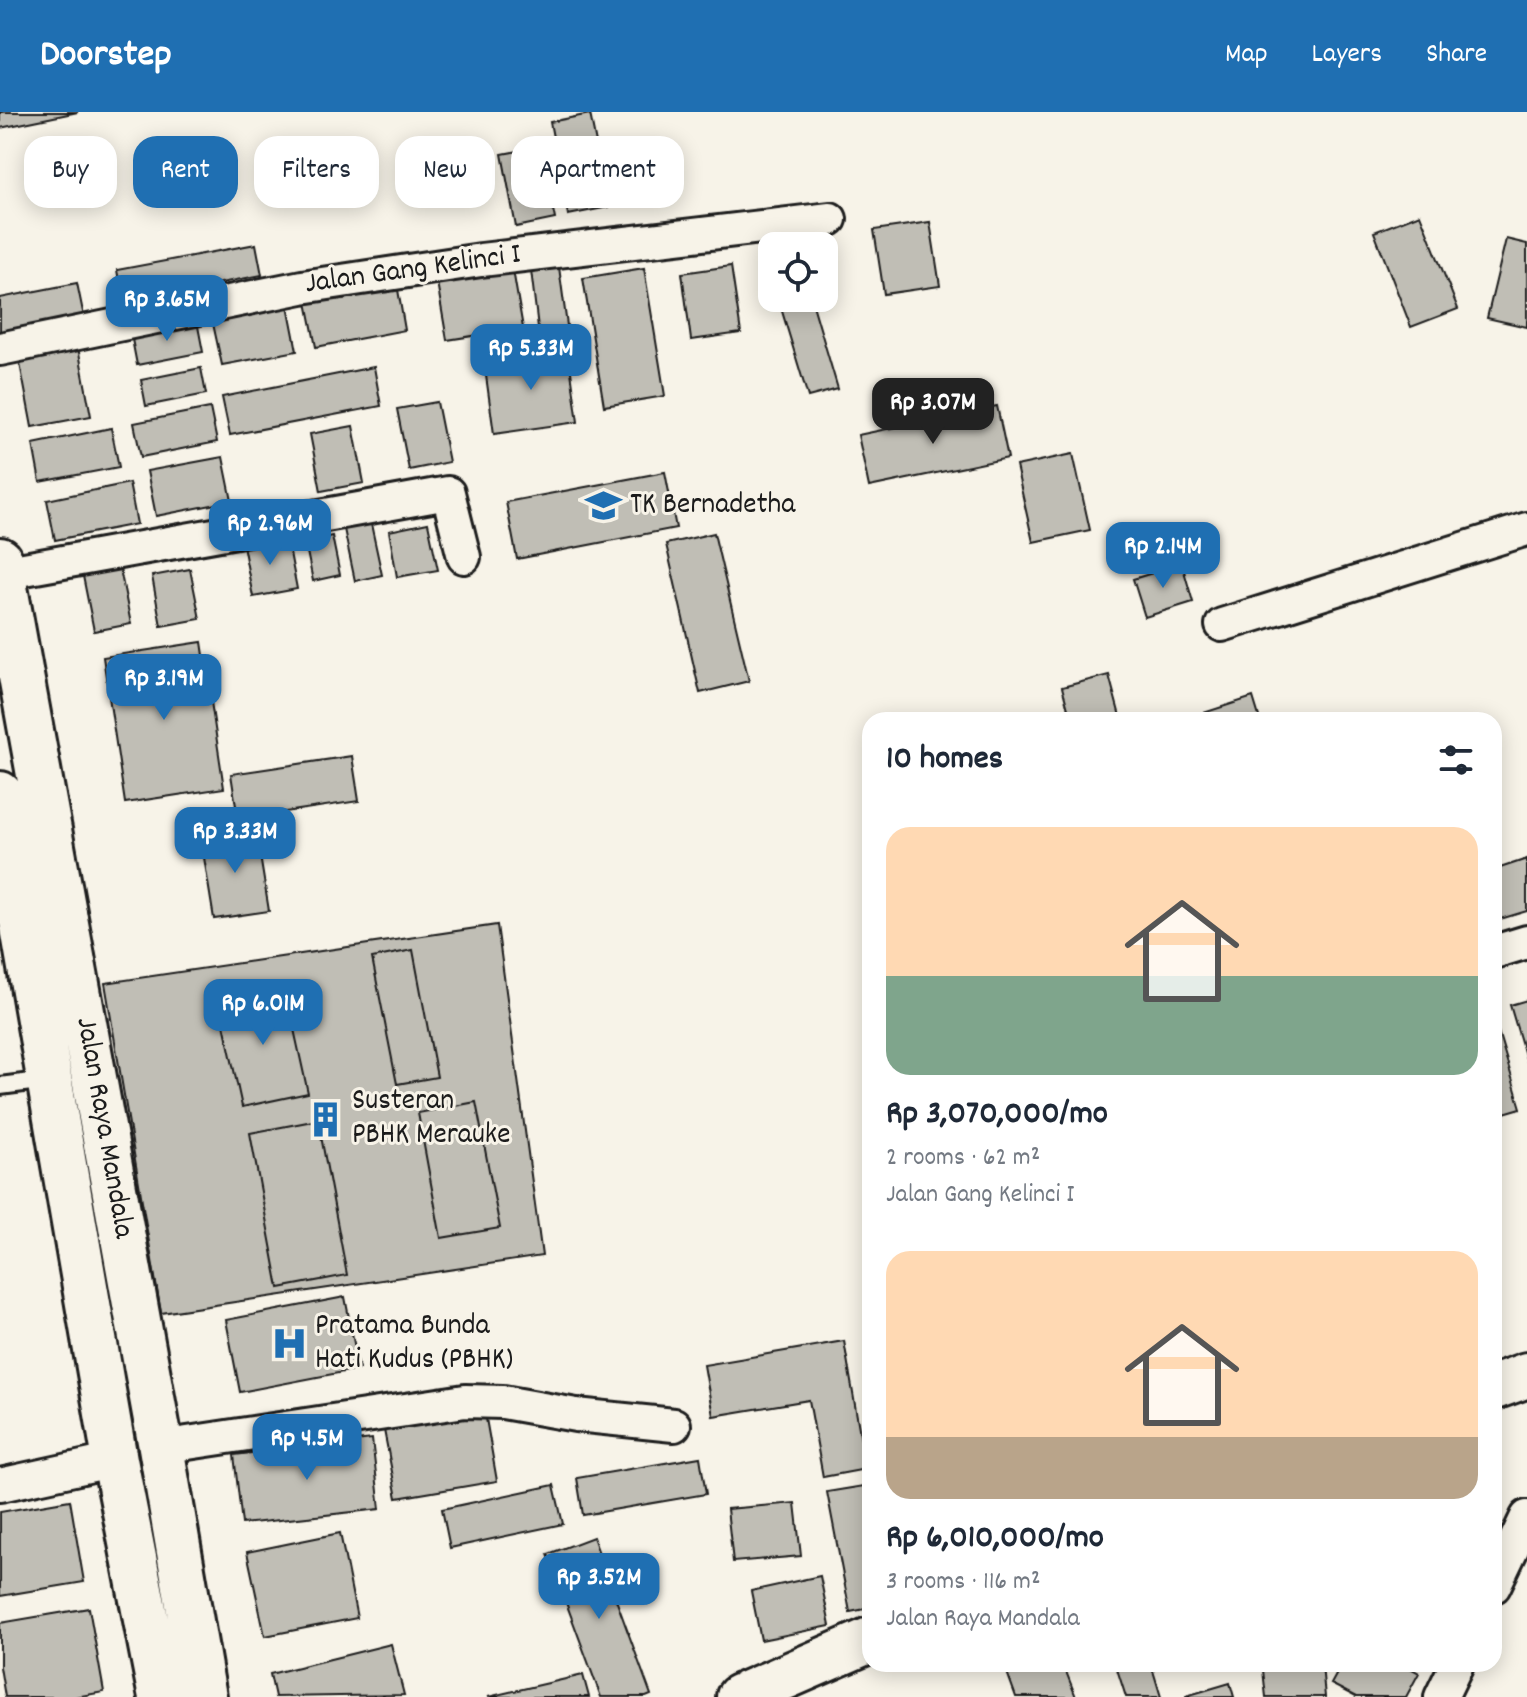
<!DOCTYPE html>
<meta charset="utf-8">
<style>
:root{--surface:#fff;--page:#f2f2f3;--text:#1f2937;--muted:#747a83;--accent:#1f6fb2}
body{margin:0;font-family:Dekko,sans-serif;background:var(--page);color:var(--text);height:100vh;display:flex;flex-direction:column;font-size:30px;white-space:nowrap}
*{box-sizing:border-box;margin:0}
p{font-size:26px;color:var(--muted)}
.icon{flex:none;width:44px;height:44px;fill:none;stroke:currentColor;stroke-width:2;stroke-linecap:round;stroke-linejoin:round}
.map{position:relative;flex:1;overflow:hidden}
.sheet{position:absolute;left:862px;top:600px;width:640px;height:960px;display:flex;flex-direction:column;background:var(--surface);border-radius:24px;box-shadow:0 4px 20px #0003}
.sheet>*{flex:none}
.hud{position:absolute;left:24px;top:24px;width:718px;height:72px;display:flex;gap:16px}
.fabs{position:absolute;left:758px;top:120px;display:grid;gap:16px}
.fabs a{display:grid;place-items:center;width:80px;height:80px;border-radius:16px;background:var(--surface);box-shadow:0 4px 20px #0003;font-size:40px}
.price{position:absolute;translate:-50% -68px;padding:0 18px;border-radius:16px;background:var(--accent);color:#fff;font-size:26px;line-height:52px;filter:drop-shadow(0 2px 4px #0008)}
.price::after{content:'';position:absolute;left:50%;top:48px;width:24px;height:18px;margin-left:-12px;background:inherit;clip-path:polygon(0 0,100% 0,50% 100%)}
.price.selected{background:#222;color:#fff}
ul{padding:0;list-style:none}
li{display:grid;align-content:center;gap:16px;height:424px;padding:0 24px}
li span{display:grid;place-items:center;height:248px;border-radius:24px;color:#555}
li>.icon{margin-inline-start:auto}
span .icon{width:144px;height:144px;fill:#fffc;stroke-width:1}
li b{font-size:34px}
h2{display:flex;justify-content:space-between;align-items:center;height:96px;padding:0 24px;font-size:34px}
.tag{padding:0 28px;border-radius:24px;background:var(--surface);box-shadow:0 4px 20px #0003;font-size:28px;line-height:72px}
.tag.selected{background:var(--accent);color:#fff}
header{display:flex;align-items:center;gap:48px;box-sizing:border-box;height:112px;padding:0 40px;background:var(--accent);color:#fff}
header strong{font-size:38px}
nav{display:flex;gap:44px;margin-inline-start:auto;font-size:28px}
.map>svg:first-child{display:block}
.building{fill:#c0beb5;stroke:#1c1c1c;stroke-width:2}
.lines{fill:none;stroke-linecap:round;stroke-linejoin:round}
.lane-casing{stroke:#1c1c1c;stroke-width:22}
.street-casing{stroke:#1c1c1c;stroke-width:38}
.secondary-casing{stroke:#1c1c1c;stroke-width:50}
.highway-casing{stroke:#1c1c1c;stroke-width:50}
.lane{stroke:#f7f3e8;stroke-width:16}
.street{stroke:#f7f3e8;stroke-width:32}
.secondary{stroke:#f7f3e8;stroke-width:44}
.highway{stroke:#f7f3e8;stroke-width:44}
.labels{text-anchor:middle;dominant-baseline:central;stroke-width:6;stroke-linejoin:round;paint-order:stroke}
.street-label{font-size:30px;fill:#1c1c1c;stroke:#f7f3e8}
.poi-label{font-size:30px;fill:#1c1c1c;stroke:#f7f3e8;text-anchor:start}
</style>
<header>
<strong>Doorstep</strong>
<nav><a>Map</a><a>Layers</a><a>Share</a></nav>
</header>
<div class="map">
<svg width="1527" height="1585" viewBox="0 0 1527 1585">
<rect width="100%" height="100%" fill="#f7f3e8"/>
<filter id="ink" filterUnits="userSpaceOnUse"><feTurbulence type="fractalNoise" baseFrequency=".0125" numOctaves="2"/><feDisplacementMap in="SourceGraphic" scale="16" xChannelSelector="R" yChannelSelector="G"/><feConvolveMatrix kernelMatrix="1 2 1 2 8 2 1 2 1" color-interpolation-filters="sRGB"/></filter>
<g filter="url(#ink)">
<path class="building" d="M0,0H78L0,16Z
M590,2L609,95L568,103L550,10Z
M540,35L555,107L516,115L502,42Z
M1420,102L1458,197L1411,215L1374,120Z
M930,110L940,174L884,182L874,118Z
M1506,127L1527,132V215L1487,206Z
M256,132L262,163L123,190L117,158Z
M731,154L741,221L691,228L682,161Z
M559,155L568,221L539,224L531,158Z
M644,156L665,284L604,294L583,166Z
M513,158L523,216L447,228L437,170Z
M77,171L84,205L0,221V186Z
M397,172L405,218L316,235L307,190Z
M778,186H811L838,277L808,285Z
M288,193L297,239L222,253L212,207Z
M197,209L203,240L137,253L131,222Z
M77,230L91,304L32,315L18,241Z
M568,238L578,310L494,322L484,249Z
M374,255L381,294L230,323L222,285Z
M201,256L206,282L146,294L141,268Z
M437,290L449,350L409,358L397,297Z
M997,294L1008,346L869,375L858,323Z
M210,296L217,330L141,345L134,311Z
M353,314L364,371L321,379L310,322Z
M111,316L119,355L40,370L33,332Z
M1073,342L1090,418L1033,430L1016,354Z
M223,345L232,389L156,404L147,359Z
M665,360L676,416L517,447L506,390Z
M129,371L137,412L55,428L47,388Z
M428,411L438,458L397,465L389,419Z
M371,412L382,463L355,469L344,417Z
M714,421L749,569L700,581L666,432Z
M332,424L340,463L313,469L305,430Z
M287,425L297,477L253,485L243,433Z
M1182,452L1193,490L1145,505L1133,467Z
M120,457L131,512L94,519L83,464Z
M190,457L200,507L161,514L152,464Z
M202,530L224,676L125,691L103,545Z
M1109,563L1121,608H1071L1062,575Z
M1253,585L1260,608H1199L1197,603Z
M352,644L359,689L238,707L231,662Z
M256,719L269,799L214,807L201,727Z
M1527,747V799L1494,809V758Z
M497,813L542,1144L161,1201L105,871Z
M413,838L437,965L397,972L372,846Z
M285,876L308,981L242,995L219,889Z
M1527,888V950L1510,893Z
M1494,906L1521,996L1494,1004Z
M476,990L500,1116L441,1126L418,1001Z
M318,1008L347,1163L279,1176L250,1021Z
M345,1185L359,1257L240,1280L226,1208Z
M844,1229L866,1357L823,1365L809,1288L713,1304L704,1253Z
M485,1301L497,1369L397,1386L384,1318Z
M372,1327L380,1397L242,1412L234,1343Z
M700,1345L706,1382L583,1403L577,1366Z
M554,1373L563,1412L450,1436L442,1397Z
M870,1373V1496L850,1500L827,1380Z
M70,1388L84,1470L0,1484V1400Z
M795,1391L801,1444L733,1450L727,1397Z
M340,1421L357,1506L265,1524L247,1440Z
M593,1425L651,1583L646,1585H601L548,1442Z
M820,1464L830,1514L761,1528L751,1479Z
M89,1496L104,1580L75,1585H5L0,1555V1511Z
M391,1532L404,1583L275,1585L270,1562Z
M1004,1552H1063L1076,1585H1016Z
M1122,1552H1151L1161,1585H1126L1116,1554Z
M1342,1552H1403L1419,1561L1406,1585H1356L1331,1572Z
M1322,1553L1325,1585H1266L1263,1558Z
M583,1563L589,1585H488Z
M1230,1571L1234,1585H1186V1584Z"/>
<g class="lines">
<defs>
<path id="lane" d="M0,974L47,968"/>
<path id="street" d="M0,237L302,175L481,148L830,107
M2,461L448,381L464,445
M1222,513L1527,417
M1494,840L1527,830
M161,1335L465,1289L503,1290L576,1303L674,1313
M0,1373L115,1348
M1494,1474L1527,1405
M1441,1585L1457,1552"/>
<path id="secondary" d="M1494,1275L1527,1263
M739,1585L870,1528"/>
<path id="highway" d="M0,448L161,1335L204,1585
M0,682L115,1348L161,1585"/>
</defs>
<use href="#lane" class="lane-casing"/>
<use href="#street" class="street-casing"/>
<use href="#secondary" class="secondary-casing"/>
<use href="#highway" class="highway-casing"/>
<use href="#lane" class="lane"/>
<use href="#street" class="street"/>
<use href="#secondary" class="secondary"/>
<use href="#highway" class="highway"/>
</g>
</g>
<defs>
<symbol id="school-bare" viewBox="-9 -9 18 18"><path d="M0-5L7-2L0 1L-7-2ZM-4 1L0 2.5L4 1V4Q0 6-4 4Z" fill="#1f6fb2" stroke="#f7f3e8" stroke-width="2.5" paint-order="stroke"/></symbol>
<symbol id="building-bare" viewBox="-9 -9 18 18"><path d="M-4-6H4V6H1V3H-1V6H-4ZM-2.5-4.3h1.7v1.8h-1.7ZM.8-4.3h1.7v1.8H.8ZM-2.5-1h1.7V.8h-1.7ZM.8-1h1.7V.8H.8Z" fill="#1f6fb2" stroke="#f7f3e8" stroke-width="2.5" paint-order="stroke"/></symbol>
<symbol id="hospital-bare" viewBox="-9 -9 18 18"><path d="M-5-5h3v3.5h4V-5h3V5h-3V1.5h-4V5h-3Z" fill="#1f6fb2" stroke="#f7f3e8" stroke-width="2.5" paint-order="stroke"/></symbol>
</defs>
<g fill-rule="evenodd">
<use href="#school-bare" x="578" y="368" width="51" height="51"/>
<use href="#building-bare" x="300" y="982" width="51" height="51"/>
<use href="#hospital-bare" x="264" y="1206" width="51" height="51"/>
</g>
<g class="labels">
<g class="street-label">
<text transform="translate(413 159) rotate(-8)">Jalan Gang Kelinci I</text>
<text transform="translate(103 1016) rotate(80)">Jalan Raya Mandala</text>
</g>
<g class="poi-label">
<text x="630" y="394">TK Bernadetha</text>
<text x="352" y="990">Susteran<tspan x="352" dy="34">PBHK Merauke</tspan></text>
<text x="315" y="1215">Pratama Bunda<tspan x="315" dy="34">Hati Kudus (PBHK)</tspan></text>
</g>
</g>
</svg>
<div class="fabs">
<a><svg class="icon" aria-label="locate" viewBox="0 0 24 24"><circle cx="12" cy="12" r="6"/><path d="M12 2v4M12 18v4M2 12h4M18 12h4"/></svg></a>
</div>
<b class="price" style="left:167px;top:231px">Rp 3.65M</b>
<b class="price" style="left:531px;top:280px">Rp 5.33M</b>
<b class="price selected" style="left:933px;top:334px">Rp 3.07M</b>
<b class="price" style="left:270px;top:455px">Rp 2.96M</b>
<b class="price" style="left:1163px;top:478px">Rp 2.14M</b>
<b class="price" style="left:164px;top:610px">Rp 3.19M</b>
<b class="price" style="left:235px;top:763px">Rp 3.33M</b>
<b class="price" style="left:263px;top:935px">Rp 6.01M</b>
<b class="price" style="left:307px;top:1370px">Rp 4.5M</b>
<b class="price" style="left:599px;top:1509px">Rp 3.52M</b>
<div class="hud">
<a class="tag">Buy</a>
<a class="tag selected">Rent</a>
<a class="tag">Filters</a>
<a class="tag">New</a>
<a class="tag">Apartment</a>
</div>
<section class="sheet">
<h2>10 homes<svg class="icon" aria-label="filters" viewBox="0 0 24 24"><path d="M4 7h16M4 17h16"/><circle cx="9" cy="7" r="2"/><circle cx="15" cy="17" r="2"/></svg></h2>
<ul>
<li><span style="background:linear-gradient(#ffd9b3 60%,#7fa58c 0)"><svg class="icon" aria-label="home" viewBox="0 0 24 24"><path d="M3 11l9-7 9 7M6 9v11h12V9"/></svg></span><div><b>Rp 3,070,000/mo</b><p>2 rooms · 62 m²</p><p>Jalan Gang Kelinci I</p></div></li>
<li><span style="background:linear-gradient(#ffd9b3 75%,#b9a48a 0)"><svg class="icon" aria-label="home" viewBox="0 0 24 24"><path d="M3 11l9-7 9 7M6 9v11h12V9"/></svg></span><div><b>Rp 6,010,000/mo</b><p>3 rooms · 116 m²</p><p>Jalan Raya Mandala</p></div></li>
</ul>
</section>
</div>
